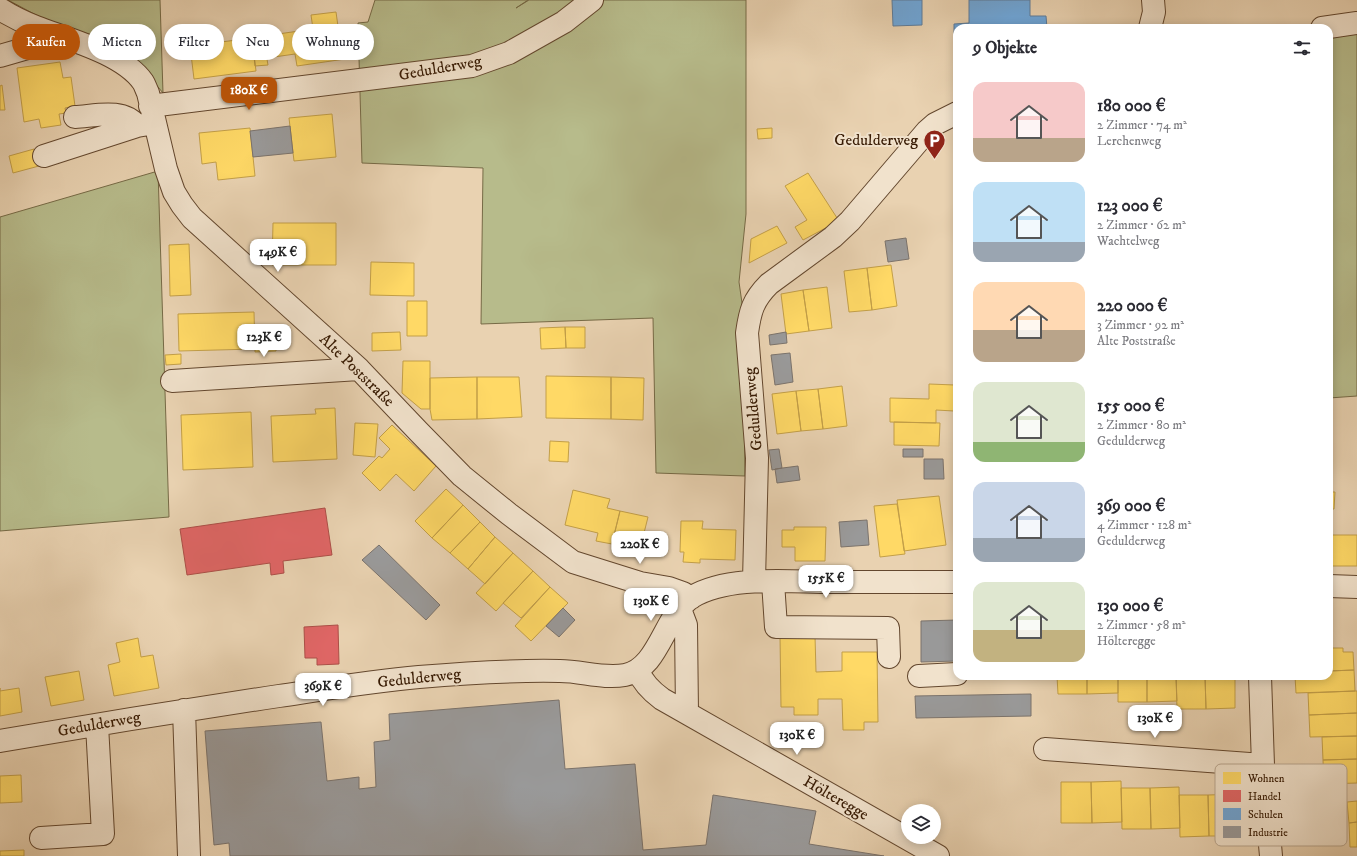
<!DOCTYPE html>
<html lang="de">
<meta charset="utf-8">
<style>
:root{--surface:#fff;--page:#f2f2f3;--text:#2b2b33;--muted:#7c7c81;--accent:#b45309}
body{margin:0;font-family:"IM FELL DW Pica",serif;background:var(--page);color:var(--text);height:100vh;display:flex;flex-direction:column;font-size:15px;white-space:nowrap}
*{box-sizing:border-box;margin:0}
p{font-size:13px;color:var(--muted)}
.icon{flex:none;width:22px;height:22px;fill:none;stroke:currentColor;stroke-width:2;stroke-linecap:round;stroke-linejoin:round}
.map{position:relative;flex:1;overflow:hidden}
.sheet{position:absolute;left:953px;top:24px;width:380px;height:656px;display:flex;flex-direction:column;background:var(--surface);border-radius:12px;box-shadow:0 2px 10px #0003}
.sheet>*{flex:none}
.guide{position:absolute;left:12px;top:24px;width:380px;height:36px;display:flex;gap:8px}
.buttons{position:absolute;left:901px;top:804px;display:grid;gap:8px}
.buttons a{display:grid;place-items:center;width:40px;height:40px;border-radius:50%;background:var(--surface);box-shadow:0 2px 10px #0003;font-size:20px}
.price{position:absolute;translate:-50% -34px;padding:0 9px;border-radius:8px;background:#fff;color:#222;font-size:13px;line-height:26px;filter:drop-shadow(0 1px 2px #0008)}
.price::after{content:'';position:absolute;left:50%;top:24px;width:12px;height:9px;margin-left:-6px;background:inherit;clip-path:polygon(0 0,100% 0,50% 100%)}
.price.current{background:var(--accent);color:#fff}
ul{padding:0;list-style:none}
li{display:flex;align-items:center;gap:12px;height:100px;padding:0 20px}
li span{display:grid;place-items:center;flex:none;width:112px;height:80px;border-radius:12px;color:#555}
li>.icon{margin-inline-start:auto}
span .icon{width:48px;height:48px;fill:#fffc;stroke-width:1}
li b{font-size:17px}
h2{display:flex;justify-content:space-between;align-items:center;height:48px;padding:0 20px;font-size:17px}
.tag{padding:0 14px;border-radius:18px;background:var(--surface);box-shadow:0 2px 10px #0003;font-size:14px;line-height:36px}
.tag.current{background:var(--accent);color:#fff}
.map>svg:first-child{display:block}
.green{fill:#b7bb8b;stroke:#766a46}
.homes{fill:#ffd966;stroke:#c39f48}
.shops{fill:#e06666;stroke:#ad4f48}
.schools{fill:#6fa8dc;stroke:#5e7d9b}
.industry{fill:#999;stroke:#7b736c}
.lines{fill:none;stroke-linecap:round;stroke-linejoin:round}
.minor-casing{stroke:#63472e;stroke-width:24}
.minor{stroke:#f1e2cc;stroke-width:22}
.labels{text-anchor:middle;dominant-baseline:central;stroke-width:4;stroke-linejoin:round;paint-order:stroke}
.street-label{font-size:16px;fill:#361902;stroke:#f1e2cc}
.poi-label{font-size:16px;fill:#361902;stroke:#f1e2cc;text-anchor:end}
.key{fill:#f1e2cc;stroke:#b9a68f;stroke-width:1}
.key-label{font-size:11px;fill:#361902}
</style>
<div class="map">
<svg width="1357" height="856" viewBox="0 0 1357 856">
<rect width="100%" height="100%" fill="#e9d2b1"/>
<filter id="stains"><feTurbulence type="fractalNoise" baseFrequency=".005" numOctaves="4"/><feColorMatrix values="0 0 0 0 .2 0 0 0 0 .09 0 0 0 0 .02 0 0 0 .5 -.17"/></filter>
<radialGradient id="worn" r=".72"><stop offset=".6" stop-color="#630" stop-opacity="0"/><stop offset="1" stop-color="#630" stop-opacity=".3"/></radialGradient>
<path class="green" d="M8,0H160L163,93L139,64L64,30Z
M375,0H528L516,8L529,0H746V214L739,282L742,303V354L744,408L745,476L656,473L653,318L481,324L483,168L362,163L358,23L368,22Z
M1357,29V396L1329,398V33Z
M158,171L169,517L0,531V217Z"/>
<path class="homes" d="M336,12L340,41L350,39L352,58L297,66L295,54L274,57L271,35L313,29L311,15Z
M263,36L268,65L255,66L252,38Z
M252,38L256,71L194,79L190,46Z
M60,62L63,78L71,77L75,106L65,108L66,113L59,114L61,125L41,128L39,119L24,122L17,68Z
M2,85L5,110H0V86Z
M332,114L336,157L294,161L289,118Z
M250,128L255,176L218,180L216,162L202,164L199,133Z
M772,128V138L758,139L757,129Z
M34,149L39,166L13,173L9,156Z
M808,173L839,221L803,240L795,227L807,220L785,186Z
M273,223H336V265H272Z
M777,226L787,243L749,263L751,239Z
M189,244L191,295L170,296L169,245Z
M371,262L414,263V296L370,295Z
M891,265L897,306L872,310L867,268Z
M867,268L872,310L849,312L844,271Z
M827,287L832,328L809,331L803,290Z
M803,290L809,331L786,334L781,294Z
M407,301H427V336H407Z
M254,312L255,349L179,351L178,314Z
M565,327H585V348H566Z
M565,327L566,348L541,349L540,328Z
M276,331V351L255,352V332Z
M400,332L401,350L372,351V333Z
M181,354V364L166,365L165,355Z
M403,361H430V409H421L402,393Z
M546,376L611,377V419L546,418Z
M477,377H519L522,417L477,419Z
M477,377V419L432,420L430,409V378Z
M611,377L644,378L643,420L611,419Z
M929,384L955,385L954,411L936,410V423L890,422V398L929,399Z
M842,386L847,426L823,429L818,389Z
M818,389L823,429L801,431L796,391Z
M796,391L801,431L777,434L772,394Z
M954,397H957V420H954Z
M335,408L337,459L273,462L271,416L316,414L315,409Z
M251,412L253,467L183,470L181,415Z
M894,422L940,423L939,446L894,445Z
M355,423L378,424L375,457L353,455Z
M392,425L436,466L414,491L396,474L380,491L362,473L379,456L382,458L390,449L379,438Z
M550,441L569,442L568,462L549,461Z
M446,489L463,505L432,538L415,521Z
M573,490L610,499L607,508L620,511L612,544L596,541L598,533L565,525Z
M1329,492H1335L1334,509H1329Z
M939,496L946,545L904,551L897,500Z
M897,504L905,554L880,557L874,506Z
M463,505L480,522L450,553L432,538Z
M620,511L648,517L640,549L612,543Z
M681,521H703L702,529L736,530L735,560L700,559V563L683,562L684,552H680Z
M480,522L495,537L468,569L450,553Z
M794,527H826L825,561H795V547H782V530H794Z
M1329,535H1331L1330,566H1329Z
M1331,535H1357V566H1330Z
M495,537L513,553L485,584L468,569Z
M513,553L533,571L496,611L476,593Z
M533,571L550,587L521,618L503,603Z
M550,587L568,603L531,641L515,626Z
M780,636H815L816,672L842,671V652H877L878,722H864V730H843L842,699H818V715H794V707H781Z
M138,638L141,657L153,655L159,688L114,696L108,665L120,662L116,643Z
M1329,648H1343V652H1353L1354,670L1329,671Z
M1354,670L1355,691L1296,693L1295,676H1329V671Z
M79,671L84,700L51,706L45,677Z
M1057,676H1087V694H1058Z
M1087,676H1118V693L1087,694Z
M1118,676H1147V702H1118Z
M1147,676H1176L1177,701L1147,702Z
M1176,676H1205L1206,709H1177Z
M1205,676H1235V708L1206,709Z
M0,688V691L19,688L22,712L0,716Z
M1355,691H1357V713L1309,715L1308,693Z
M1357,713V736L1310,737L1309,715Z
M1357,736V759L1323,760L1322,737Z
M1357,759V783L1324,784L1323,760Z
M21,775L22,802L0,803V776Z
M1121,781L1122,822L1092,823L1091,782Z
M1061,782H1091L1092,823H1061Z
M1179,787L1180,828L1151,829L1150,788Z
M1121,788H1150L1151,829H1122Z
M1240,794V836H1209L1208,795Z
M1179,795H1208L1209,836L1180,837Z
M1357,801V822L1349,823L1347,802Z
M1357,822V847H1350L1349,823Z
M24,850V856H0V851Z"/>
<path class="shops" d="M325,508L332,555L283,561L284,573L271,575L270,563L187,575L180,529Z
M338,625L339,664L317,665V658H305L304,627Z"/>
<path class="schools" d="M892,0H922V25L893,26Z
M969,0H1030V16H1046L1047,28H1014V26H991V28H957V60H954V24L969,23Z"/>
<path class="industry" d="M290,126L293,153L253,157L250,131Z
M906,238L909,259L888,262L885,241Z
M786,332L787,343L770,345L769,335Z
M790,353L793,382L775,385L771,355Z
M779,449L782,468L772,470L769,450Z
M903,449H923V457H903Z
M924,459H943L944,479H924Z
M798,466L800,480L777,483L775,469Z
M867,520L869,545L841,547L839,522Z
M379,545L440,605L426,620L362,560Z
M563,608L575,620L559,637L546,626Z
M957,620V661L921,662V621Z
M1031,694V716L916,718L915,696Z
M559,700L565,769L635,764L643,850L706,845L713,795L816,811L809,844L884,856H230L229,843L214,845L205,731L321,722L327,781L359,777V789L376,787L374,742L390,740L389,714Z"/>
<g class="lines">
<defs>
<path id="minor" d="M0,9C11,16 23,22 36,27C67,39 123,53 143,82C145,85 146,89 148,93L166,169L174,192L182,205L192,218L359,369L418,431L462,476L509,514L573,562L640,583L669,588L683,593L691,598
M1150,28L1154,12L1153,0
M1322,28L1357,23
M0,56L38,45L69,41
M150,106L472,66L509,53L564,22L592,0
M75,117C95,116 123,108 137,126
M44,156L137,126L155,123
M172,381L359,369
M754,581L757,458L747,333C750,311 753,300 769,284L833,237L850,221L927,131L935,124L957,113
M773,582L776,627L888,628L889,657
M1329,586L1357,587
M680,609L686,625L687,713
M638,671C643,683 651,691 662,699L938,856
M919,676L957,674
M1260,676L1263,765L1271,856
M184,710L189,856
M0,741C93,725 186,710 279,696C325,689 372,681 419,677C466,673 512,670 560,671C582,671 603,679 625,675C659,669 664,615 692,597C729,575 789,582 831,582C873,582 915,582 957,582
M1045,749L1263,765
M41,838L103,834L97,725"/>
</defs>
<use href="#minor" class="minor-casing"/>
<use href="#minor" class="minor"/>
</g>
<defs>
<symbol id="parking-pin" viewBox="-11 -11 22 30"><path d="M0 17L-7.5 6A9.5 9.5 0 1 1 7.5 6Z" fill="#8f2418" stroke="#f1e2cc"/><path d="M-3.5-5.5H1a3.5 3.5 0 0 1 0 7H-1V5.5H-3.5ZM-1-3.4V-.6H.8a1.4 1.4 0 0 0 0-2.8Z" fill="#fff"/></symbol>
</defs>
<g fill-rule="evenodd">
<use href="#parking-pin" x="922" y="128" width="25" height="34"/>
</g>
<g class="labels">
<g class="street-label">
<text transform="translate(440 68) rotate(-10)">Gedulderweg</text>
<text transform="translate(357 370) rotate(44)">Alte Poststraße</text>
<text transform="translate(753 409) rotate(-95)">Gedulderweg</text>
<text transform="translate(419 678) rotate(-6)">Gedulderweg</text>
<text transform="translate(99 724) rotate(-10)">Gedulderweg</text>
<text transform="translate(836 798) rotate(30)">Hölteregge</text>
</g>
<g class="poi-label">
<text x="918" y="140">Gedulderweg</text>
</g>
</g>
<rect x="1215" y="764" width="132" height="82" rx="6" class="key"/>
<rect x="1223" y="772" width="18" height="12" fill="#ffd966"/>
<rect x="1223" y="790" width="18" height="12" fill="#e06666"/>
<rect x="1223" y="808" width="18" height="12" fill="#6fa8dc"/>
<rect x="1223" y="826" width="18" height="12" fill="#999"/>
<g class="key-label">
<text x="1248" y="782">Wohnen</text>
<text x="1248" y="800">Handel</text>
<text x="1248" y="818">Schulen</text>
<text x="1248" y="836">Industrie</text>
</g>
<rect width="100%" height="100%" filter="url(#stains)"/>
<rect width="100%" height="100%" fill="url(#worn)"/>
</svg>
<div class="buttons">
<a><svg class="icon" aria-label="layers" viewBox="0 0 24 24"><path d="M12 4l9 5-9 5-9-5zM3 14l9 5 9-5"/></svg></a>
</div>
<b class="price current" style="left:249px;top:111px">180K €</b>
<b class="price" style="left:278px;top:273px">149K €</b>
<b class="price" style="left:264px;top:358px">123K €</b>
<b class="price" style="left:640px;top:565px">220K €</b>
<b class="price" style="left:826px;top:599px">155K €</b>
<b class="price" style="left:651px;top:622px">130K €</b>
<b class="price" style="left:323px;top:707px">369K €</b>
<b class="price" style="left:1155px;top:739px">130K €</b>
<b class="price" style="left:797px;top:756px">130K €</b>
<div class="guide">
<a class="tag current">Kaufen</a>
<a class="tag">Mieten</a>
<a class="tag">Filter</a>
<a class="tag">Neu</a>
<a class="tag">Wohnung</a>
</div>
<section class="sheet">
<h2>9 Objekte<svg class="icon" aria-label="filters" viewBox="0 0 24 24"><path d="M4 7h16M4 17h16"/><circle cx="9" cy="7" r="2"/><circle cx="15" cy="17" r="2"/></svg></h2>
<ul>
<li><span style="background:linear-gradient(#f6c9c9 70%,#b9a48a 0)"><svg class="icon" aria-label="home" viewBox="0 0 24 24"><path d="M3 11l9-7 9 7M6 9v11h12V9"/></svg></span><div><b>180 000 €</b><p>2 Zimmer · 74 m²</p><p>Lerchenweg</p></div></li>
<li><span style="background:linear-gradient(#bfe0f5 75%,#9aa5b1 0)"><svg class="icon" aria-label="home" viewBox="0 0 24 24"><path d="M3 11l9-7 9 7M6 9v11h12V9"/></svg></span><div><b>123 000 €</b><p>2 Zimmer · 62 m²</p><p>Wachtelweg</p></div></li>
<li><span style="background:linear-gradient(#ffd9b3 60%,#b9a48a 0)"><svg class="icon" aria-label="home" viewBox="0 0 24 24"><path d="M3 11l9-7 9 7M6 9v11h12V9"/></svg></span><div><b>220 000 €</b><p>3 Zimmer · 92 m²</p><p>Alte Poststraße</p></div></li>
<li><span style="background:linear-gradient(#dfe7d0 75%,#8fb573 0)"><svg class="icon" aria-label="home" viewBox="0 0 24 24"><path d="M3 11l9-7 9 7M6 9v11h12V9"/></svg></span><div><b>155 000 €</b><p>2 Zimmer · 80 m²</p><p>Gedulderweg</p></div></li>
<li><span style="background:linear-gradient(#c9d6e8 70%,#9aa5b1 0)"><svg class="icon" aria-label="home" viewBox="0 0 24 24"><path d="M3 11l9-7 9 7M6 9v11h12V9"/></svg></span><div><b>369 000 €</b><p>4 Zimmer · 128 m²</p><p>Gedulderweg</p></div></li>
<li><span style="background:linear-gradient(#dfe7d0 60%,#c2b280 0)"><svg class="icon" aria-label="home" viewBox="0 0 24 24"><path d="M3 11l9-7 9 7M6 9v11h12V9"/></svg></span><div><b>130 000 €</b><p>2 Zimmer · 58 m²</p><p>Hölteregge</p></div></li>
</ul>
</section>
</div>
